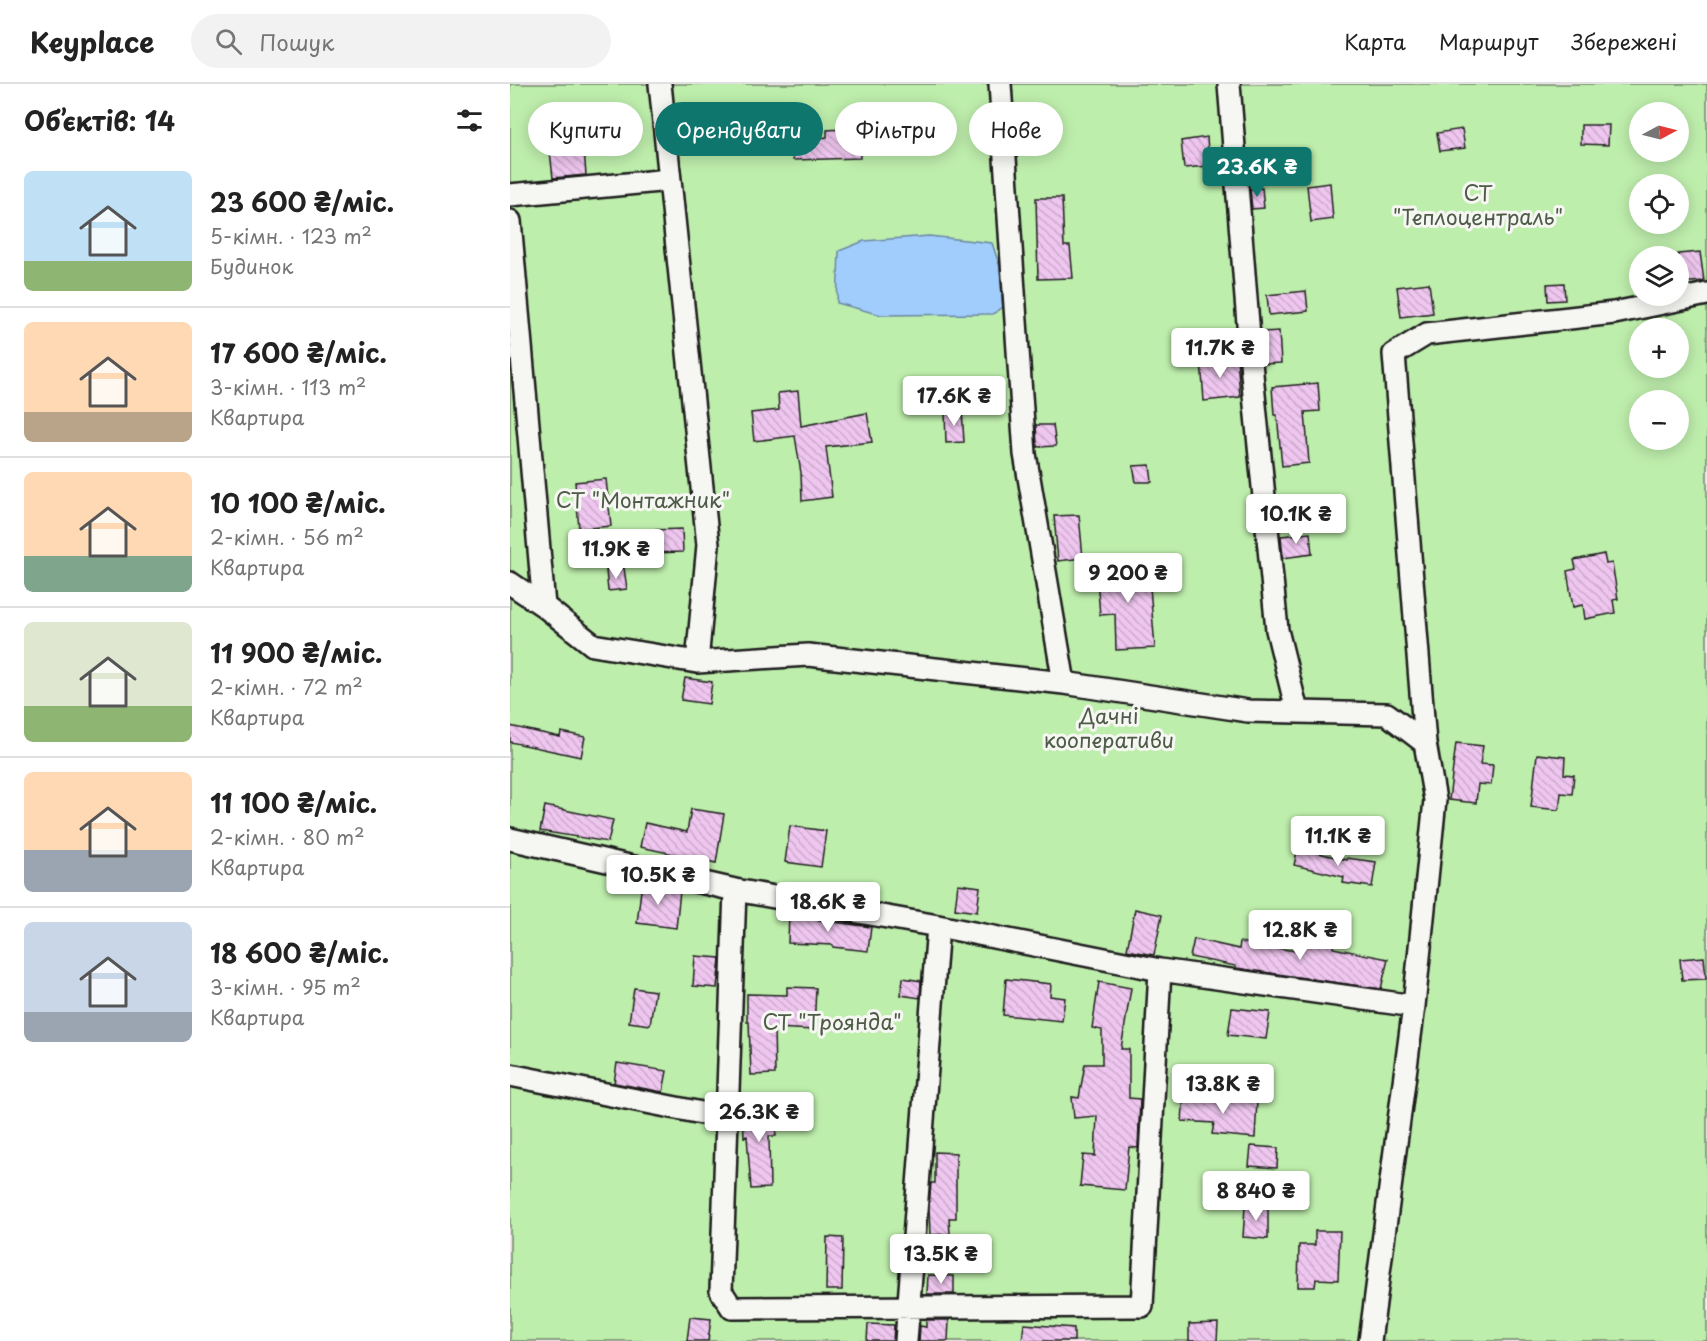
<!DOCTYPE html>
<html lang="uk">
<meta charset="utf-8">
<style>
:root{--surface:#fff;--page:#f2f2f2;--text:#222;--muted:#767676;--line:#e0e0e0;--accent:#0f766e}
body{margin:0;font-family:"Playpen Sans",sans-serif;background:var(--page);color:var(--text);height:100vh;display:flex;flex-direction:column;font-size:22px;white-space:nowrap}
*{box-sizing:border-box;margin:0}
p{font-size:20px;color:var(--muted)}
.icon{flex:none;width:33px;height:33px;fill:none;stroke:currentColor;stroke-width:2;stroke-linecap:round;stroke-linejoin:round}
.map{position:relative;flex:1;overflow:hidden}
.side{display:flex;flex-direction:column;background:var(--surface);width:510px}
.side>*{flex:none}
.hud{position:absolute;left:18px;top:18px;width:570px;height:54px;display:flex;gap:12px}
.needle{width:39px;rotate:83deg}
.tools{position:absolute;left:1119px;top:18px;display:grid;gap:12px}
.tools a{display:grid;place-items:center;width:60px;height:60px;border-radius:50%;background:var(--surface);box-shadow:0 3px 15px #0003;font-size:30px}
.price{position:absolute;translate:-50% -51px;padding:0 14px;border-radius:6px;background:#fff;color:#222;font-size:20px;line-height:39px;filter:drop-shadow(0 2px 3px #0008)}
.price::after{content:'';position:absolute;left:50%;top:36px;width:18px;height:14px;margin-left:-9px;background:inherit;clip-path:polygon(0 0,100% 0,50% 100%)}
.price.active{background:var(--accent);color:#fff}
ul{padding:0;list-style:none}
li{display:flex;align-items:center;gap:18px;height:150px;padding:0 24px}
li+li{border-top:2px solid var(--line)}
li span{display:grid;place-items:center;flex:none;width:168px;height:120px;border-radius:9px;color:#555}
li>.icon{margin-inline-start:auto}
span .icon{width:72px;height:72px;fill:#fffc;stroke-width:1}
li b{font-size:26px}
h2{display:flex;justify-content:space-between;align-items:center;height:72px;padding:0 24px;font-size:26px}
.tag{padding:0 21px;border-radius:27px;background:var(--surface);box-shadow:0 3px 15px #0003;font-size:21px;line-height:54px}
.tag.active{background:var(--accent);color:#fff}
header{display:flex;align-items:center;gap:36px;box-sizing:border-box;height:84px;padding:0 30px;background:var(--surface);border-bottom:2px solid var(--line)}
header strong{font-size:28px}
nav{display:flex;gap:33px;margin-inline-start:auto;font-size:21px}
.search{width:420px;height:54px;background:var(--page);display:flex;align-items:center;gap:15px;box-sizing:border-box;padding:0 21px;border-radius:33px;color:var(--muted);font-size:22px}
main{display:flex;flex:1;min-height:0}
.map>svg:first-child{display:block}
.green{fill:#beeeac;stroke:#6d8564;stroke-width:1.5;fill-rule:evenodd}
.water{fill:#a0cdfb;stroke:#6b86a2;stroke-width:1.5}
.building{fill:url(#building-back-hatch);stroke:#1c1c1c;stroke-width:1.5}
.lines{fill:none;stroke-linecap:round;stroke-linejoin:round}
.minor-casing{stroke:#1c1c1c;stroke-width:26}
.minor{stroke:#f6f6f2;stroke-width:21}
.labels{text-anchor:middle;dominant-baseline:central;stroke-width:6;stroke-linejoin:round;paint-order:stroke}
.park-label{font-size:21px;fill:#4d5b47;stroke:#f6f6f2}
</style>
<header>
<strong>Keyplace</strong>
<div class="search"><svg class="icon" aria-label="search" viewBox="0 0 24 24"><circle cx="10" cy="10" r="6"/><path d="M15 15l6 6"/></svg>Пошук</div>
<nav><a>Карта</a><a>Маршрут</a><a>Збережені</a></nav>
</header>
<main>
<section class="side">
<h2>Об’єктів: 14<svg class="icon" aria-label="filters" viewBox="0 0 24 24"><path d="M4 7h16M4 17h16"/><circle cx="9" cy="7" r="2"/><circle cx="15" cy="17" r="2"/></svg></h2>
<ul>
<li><span style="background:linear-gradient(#bfe0f5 75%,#8fb573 0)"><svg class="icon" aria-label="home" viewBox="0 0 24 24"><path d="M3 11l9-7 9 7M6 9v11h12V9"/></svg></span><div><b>23 600 ₴/міс.</b><p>5-кімн. · 123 m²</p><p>Будинок</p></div></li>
<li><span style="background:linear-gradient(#ffd9b3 75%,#b9a48a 0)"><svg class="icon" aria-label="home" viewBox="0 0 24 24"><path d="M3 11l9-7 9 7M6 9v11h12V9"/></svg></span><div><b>17 600 ₴/міс.</b><p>3-кімн. · 113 m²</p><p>Квартира</p></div></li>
<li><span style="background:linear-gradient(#ffd9b3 70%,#7fa58c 0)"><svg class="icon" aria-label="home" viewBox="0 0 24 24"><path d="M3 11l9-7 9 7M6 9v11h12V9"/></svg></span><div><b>10 100 ₴/міс.</b><p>2-кімн. · 56 m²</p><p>Квартира</p></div></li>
<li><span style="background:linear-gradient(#dfe7d0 70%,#8fb573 0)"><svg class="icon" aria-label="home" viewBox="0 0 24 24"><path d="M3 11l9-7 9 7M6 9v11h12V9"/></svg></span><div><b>11 900 ₴/міс.</b><p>2-кімн. · 72 m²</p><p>Квартира</p></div></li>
<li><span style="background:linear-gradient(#ffd9b3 65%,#9aa5b1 0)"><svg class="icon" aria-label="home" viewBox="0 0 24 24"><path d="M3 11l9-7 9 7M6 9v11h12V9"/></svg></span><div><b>11 100 ₴/міс.</b><p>2-кімн. · 80 m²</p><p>Квартира</p></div></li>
<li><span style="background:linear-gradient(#c9d6e8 75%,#9aa5b1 0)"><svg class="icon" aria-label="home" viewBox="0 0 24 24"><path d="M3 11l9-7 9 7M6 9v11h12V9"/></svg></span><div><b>18 600 ₴/міс.</b><p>3-кімн. · 95 m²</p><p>Квартира</p></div></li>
</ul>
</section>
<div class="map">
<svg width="1197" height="1257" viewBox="0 0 1197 1257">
<defs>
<pattern id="building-back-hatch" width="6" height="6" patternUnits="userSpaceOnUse" patternTransform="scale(1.5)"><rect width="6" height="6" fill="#efc6ef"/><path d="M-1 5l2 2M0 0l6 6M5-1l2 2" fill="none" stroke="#cac"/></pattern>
</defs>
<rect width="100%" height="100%" fill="#f4e8f1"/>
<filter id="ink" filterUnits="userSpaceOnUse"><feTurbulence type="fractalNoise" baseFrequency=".0167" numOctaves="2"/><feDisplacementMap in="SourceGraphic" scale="12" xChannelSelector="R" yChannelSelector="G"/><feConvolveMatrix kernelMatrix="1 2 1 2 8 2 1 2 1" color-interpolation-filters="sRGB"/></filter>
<g filter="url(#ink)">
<path class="green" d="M0,0H1197V1257H0ZM1130,28H1168V68H1130ZM1130,100H1168V140H1130ZM1130,172H1168V212H1130ZM1130,244H1168V284H1130ZM1130,316H1168V356H1130Z"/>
<path class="water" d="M419,152L482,159L490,183L493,223L483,230L371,231L327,219L329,167L354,157Z"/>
<path class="building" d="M1071,41H1099L1098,61L1071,60Z
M349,44L350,74L283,76L281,57L317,53V46Z
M952,45L955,64L930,67L927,49Z
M73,53L76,91L43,94L39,58Z
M697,53L699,82L674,84L671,57Z
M820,99L823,135L801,138L797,102Z
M752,104L754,124L742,125L740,105Z
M526,114H552L554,162H560L563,194L528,195Z
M1190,168L1194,197L1168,199V170Z
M919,199L923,229L891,233L887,203Z
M1054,199L1055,216L1038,217L1037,200Z
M796,207L798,227L759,231L757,211Z
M769,247L771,279L755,280L752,248Z
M727,273L730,313L694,317L691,276Z
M808,299L810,327L795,328L799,379L772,382L767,331H764L762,303Z
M288,307L291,342L357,329L362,358L316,363L322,413L292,417L291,389L285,352L244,357L241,329L269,326L268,309Z
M452,326L454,358L436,359L435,327Z
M526,341H543L546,362L527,363Z
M640,381L642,398H626L623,382Z
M96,395L101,442L69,445L65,398Z
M569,431L573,474L548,477L544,432Z
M172,445L173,468L142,469L141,446Z
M800,449L802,470L773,474L771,452Z
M1094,470L1096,480L1102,479L1108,515L1103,516L1105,529L1075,535L1073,521L1063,523L1057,487L1066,485L1064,476Z
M638,479L645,564L606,566L605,530L590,531L586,483Z
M114,484L117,505L98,507L96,486Z
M175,594L202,598L199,620L171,616Z
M0,642L50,653L51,648L75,653L71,673L0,658Z
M946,659L973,662L970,680L983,681L981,701L968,700L966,719L939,716Z
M1027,670L1055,673L1054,690L1064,691L1062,710L1051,709L1049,726L1021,723Z
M35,722L103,736L98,758L30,747Z
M181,725L214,730L206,779L130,763L135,739L177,748Z
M280,742L316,747L311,783L275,778Z
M788,764L837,776V774L866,778L862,803L833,799L834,793L784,781Z
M132,798L170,807L166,844L127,839Z
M448,800L470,803L467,828L445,825Z
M625,825L652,831L644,871L617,866Z
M279,829L309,834V836L361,843L358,867L323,863V861L278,859Z
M795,849L824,855L823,864L878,875L871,905L726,884V882L680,873L684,855L729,865L730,858L791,868Z
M185,872L210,874L207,904L183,902Z
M1194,873L1196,895L1172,896L1170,875Z
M393,894L411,897L410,914L391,911Z
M496,895L541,900L540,912L555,914L552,937L493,931Z
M589,898L621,904L611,965H619V1014L630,1015L628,1064L619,1063L615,1106L570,1102L573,1071L585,1072L587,1032L564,1034L562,1013L569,1014L575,980H592V946L582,944Z
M277,903L306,904L304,946L264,944L265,990L241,991L239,938H237V910L277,911Z
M124,904L145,907L140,941L119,938Z
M722,924L760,928L756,955L718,951Z
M107,979L157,987L153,1008L104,999Z
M674,1011L747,1017L745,1054L702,1050L704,1039L672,1037Z
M265,1022L266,1052H259L260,1104L241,1105L237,1052L234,1053L233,1023Z
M741,1062L768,1064L767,1084L739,1082Z
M425,1068L446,1069V1134H439L440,1150L420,1151L419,1123L421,1099H425Z
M758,1122V1155L733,1153L735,1123Z
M805,1147H830L828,1196L806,1195L805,1203H788L789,1161H805Z
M317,1153L333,1154L332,1206H316Z
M418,1191L444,1192V1210H417Z
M180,1233L201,1235L198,1257H177Z
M416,1236H439L438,1257H409L410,1242L416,1243Z
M708,1239L707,1257H679V1240Z
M358,1240L384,1241L383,1257H357Z
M514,1240L564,1244V1257H512Z"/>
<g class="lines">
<defs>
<path id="minor" d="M150,0L198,461L187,578
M490,0L515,370L554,599
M719,0L742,290L767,546L787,627
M0,111L160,96
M0,137L34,522
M0,499L34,522L83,561L187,578L298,571L554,599L738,627L877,630L915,659L925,716L904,922L860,1257
M915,659L884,270L917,250L1104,229L1197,210
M0,755L225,806L428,842L650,886L904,922
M225,806L211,1207L222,1224L632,1222L650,886
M0,991L217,1034
M396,1257L428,842"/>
</defs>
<use href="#minor" class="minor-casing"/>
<use href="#minor" class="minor"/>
</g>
</g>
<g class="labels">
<g class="park-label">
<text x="968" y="108">СТ<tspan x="968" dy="24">"Теплоцентраль"</tspan></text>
<text x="133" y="415">СТ "Монтажник"</text>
<text x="599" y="631">Дачні<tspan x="599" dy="24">кооперативи</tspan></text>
<text x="322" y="937">СТ "Троянда"</text>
</g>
</g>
</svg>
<div class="tools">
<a><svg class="needle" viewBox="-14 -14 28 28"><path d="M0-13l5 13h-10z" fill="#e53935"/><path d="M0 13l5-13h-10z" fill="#767676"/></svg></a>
<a><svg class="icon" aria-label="locate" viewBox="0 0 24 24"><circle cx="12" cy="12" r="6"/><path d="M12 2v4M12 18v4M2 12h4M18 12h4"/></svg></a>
<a><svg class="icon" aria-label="layers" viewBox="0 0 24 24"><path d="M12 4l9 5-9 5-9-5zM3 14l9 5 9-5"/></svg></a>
<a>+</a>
<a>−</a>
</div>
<b class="price active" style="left:747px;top:114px">23.6K ₴</b>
<b class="price" style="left:710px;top:295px">11.7K ₴</b>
<b class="price" style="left:444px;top:343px">17.6K ₴</b>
<b class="price" style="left:786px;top:461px">10.1K ₴</b>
<b class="price" style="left:106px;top:496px">11.9K ₴</b>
<b class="price" style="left:618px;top:520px">9 200 ₴</b>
<b class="price" style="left:828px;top:783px">11.1K ₴</b>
<b class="price" style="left:148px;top:822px">10.5K ₴</b>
<b class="price" style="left:318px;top:849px">18.6K ₴</b>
<b class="price" style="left:790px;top:877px">12.8K ₴</b>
<b class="price" style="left:713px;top:1031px">13.8K ₴</b>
<b class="price" style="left:249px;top:1059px">26.3K ₴</b>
<b class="price" style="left:746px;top:1138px">8 840 ₴</b>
<b class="price" style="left:431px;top:1201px">13.5K ₴</b>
<div class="hud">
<a class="tag">Купити</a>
<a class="tag active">Орендувати</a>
<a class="tag">Фільтри</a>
<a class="tag">Нове</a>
</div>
</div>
</main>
